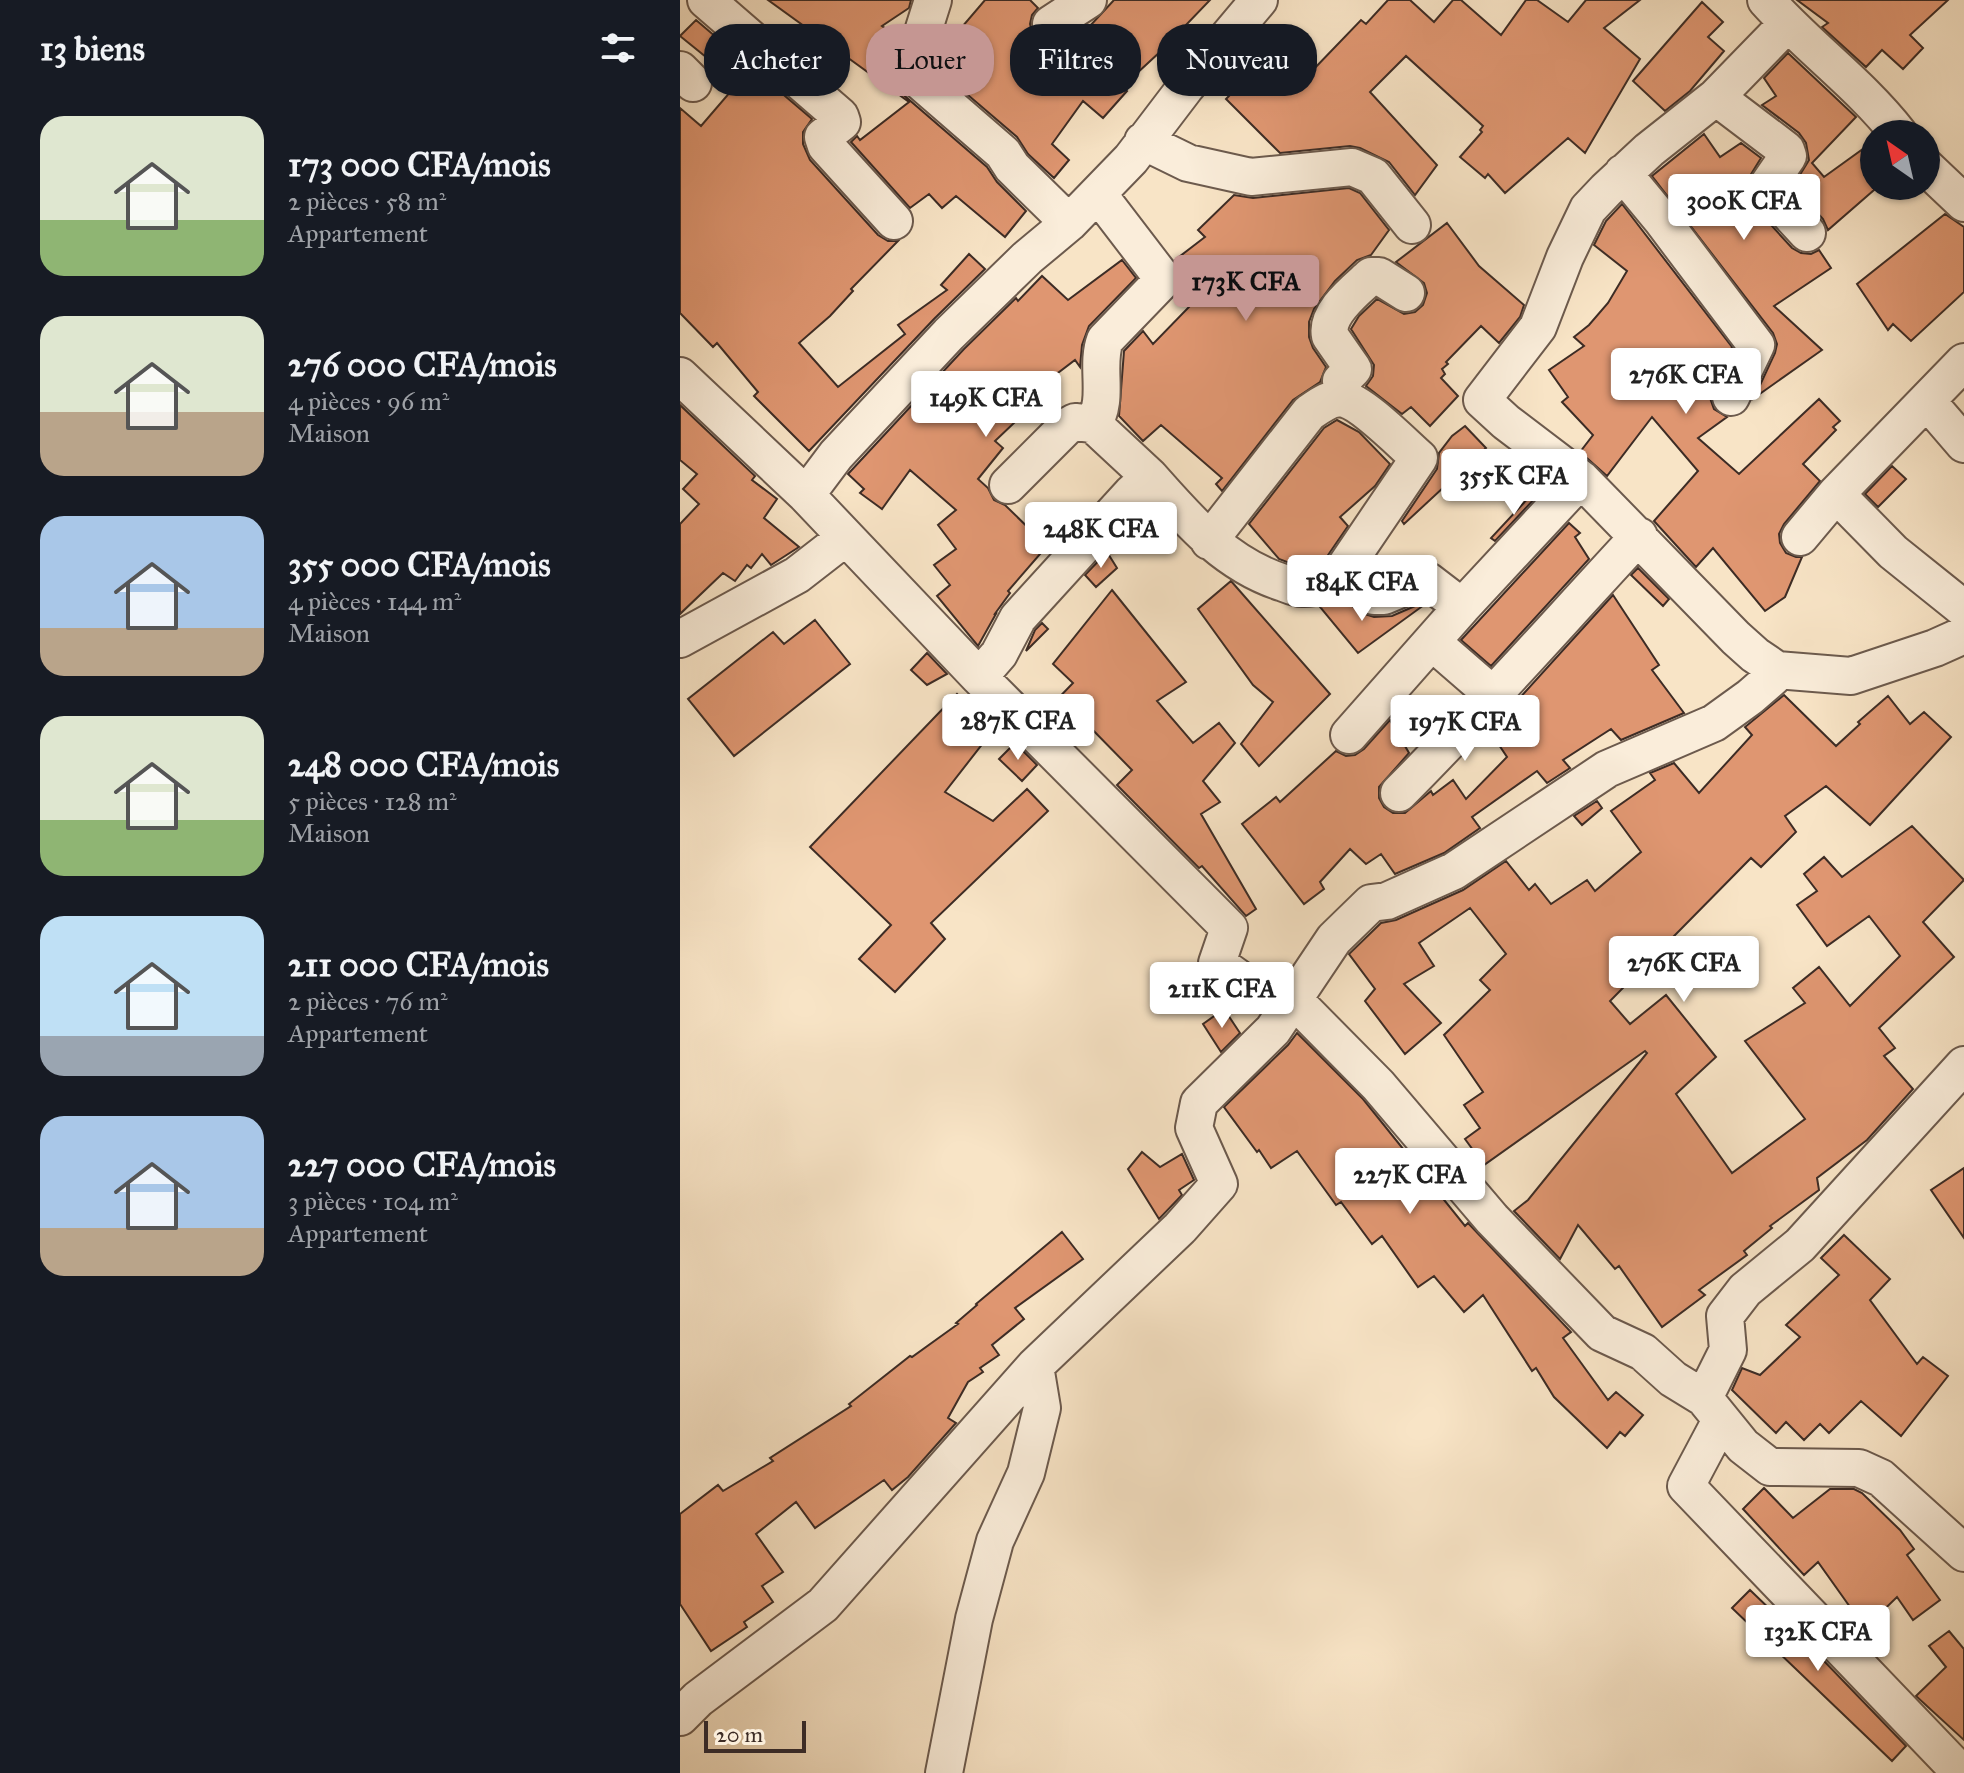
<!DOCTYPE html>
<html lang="fr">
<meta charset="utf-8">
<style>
:root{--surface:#171b24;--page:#20242c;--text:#f1f3f6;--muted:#9ea1a6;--accent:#c59692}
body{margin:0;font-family:"IM FELL Great Primer",serif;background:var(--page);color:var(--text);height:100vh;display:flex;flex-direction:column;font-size:30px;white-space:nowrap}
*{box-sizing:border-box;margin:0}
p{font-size:26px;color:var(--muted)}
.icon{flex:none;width:44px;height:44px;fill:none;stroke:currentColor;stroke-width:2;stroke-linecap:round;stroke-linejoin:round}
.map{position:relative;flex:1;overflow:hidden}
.sheet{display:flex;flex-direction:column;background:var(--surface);width:680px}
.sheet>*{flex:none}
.banner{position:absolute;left:24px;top:24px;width:760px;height:72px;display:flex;gap:16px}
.needle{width:52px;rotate:326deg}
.fabs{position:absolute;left:1180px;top:120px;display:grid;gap:16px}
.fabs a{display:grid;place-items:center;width:80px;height:80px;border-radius:50%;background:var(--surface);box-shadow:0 2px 6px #0004;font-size:40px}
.scale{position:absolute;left:24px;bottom:20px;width:102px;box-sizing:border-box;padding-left:8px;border:4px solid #3d2c25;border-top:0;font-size:22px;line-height:28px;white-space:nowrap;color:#3d2c25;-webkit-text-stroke:6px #faedda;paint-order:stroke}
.price{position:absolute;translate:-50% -68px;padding:0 18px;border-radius:8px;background:#fff;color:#222;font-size:26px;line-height:52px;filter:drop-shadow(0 2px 4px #0008)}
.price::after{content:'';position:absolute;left:50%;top:48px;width:24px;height:18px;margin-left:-12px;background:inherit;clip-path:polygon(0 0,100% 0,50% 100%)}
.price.on{background:var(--accent);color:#111}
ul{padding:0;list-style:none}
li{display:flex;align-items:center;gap:24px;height:200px;padding:0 40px}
li span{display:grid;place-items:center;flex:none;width:224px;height:160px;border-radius:24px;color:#555}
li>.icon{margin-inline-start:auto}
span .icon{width:96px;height:96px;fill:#fffc;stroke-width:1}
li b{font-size:34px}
h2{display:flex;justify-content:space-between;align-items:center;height:96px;padding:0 40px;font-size:34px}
.pill{padding:0 28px;border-radius:32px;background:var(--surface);box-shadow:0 2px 6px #0004;font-size:28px;line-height:72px}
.pill.on{background:var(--accent);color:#111}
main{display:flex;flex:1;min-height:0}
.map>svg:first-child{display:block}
.building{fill:#df9671;stroke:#3d2c25;stroke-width:2}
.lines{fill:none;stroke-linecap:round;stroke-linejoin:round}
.street-casing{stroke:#6c5a4d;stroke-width:40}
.street{stroke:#faedda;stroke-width:36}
</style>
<main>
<section class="sheet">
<h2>13 biens<svg class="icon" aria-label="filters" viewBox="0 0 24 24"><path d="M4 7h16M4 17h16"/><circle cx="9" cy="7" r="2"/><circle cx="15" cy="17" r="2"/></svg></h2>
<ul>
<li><span style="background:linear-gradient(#dfe7d0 65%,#8fb573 0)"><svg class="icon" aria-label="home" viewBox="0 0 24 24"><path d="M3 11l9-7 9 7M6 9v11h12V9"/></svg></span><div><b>173 000 CFA/mois</b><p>2 pièces · 58 m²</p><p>Appartement</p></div></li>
<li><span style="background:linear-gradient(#dfe7d0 60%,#b9a48a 0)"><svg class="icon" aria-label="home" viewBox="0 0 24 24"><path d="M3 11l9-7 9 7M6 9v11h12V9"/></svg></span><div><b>276 000 CFA/mois</b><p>4 pièces · 96 m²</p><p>Maison</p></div></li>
<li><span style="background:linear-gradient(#a9c7e8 70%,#b9a48a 0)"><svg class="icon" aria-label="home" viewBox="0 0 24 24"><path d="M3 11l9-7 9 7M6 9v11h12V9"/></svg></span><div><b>355 000 CFA/mois</b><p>4 pièces · 144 m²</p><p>Maison</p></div></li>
<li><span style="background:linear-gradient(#dfe7d0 65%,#8fb573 0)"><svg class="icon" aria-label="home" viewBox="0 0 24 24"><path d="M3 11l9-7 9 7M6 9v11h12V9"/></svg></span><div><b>248 000 CFA/mois</b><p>5 pièces · 128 m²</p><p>Maison</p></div></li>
<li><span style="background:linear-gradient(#bfe0f5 75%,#9aa5b1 0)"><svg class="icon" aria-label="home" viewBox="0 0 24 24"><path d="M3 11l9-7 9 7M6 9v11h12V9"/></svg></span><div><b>211 000 CFA/mois</b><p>2 pièces · 76 m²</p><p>Appartement</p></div></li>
<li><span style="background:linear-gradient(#a9c7e8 70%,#b9a48a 0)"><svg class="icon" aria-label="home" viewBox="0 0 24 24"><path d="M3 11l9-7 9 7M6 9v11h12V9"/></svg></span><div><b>227 000 CFA/mois</b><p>3 pièces · 104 m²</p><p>Appartement</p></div></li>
</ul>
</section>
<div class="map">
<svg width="1284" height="1773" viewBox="0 0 1284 1773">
<rect width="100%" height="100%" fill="#f8e4c6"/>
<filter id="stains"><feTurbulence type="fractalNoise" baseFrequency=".0025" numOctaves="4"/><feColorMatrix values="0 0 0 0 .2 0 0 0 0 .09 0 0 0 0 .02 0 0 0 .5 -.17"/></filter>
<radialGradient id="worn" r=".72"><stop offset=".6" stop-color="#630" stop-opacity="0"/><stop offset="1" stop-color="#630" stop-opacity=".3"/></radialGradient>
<path class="building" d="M88,0H231L229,8L202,26L219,38L211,64L212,78L219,91L307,167L317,182L346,211L325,237L276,196L262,208L249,194L230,208L171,142L177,136L180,140L229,102Z
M305,0H350L358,8L352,15L350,24L353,35L361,42L371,45L391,36L396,41L434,0H530L481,51L442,87L447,91L423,118L403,101L372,144L389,160L374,178L348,154L337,137L254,66L258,55Z
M708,0H730L754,22L773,0H781L821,35L846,0H857L888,22L906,0H960L924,28L960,59L905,153L888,138L825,193L808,174L805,178L780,157L802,132L800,130L803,126L726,56L690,92L757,165L735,195L709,162L680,148L670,146L600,153L546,99L582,62L573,53L595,34L631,72L681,20L686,24Z
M1117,0H1268L1230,35L1243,48L1223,69L1202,50L1186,67L1142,27L1148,23Z
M1022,2L1043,22L1028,37L1044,51L1010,91L985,111L953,81Z
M16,20L132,119L123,132V144L130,160L198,235L208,241H218L171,289L173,291L150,316L119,343L158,387L225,334L218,325L267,290L261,285L289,254L305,269L254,319L129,451L74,396L78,392L37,343L33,347L0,313V108L21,126L58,83L0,36Z
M1108,53L1176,117L1132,163L1144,177L1194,141V190L1148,230L1143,219L1113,186L1129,160L1126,143L1119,133L1082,105L1096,96L1084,78Z
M1024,134L1040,157L1061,143L1081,158L1065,184L1066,193L1070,202L1112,248L1121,253L1131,254L1139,250L1151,268L1094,306L1142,350L1074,398L1095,353L1097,344L1093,333L972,176Z
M669,188L680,193L709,230L691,255L677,260L655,281L634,309L629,322V337L633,348L646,367L640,382L613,400L542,491L536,484L542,478L481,425L463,441L439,416L444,351L463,331L473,344L509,307L497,292L501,275L495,260L525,237L518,230L554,195L573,198Z
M942,204L1052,347L1032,388L1030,398L1034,409L1047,417L1018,438L1059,474L1139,399L1160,421L1153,427L1156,430L1123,464L1140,481L1104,524L1099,534L1100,543L1106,553L1116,557H1122L1105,597L1085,611L1033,548L1016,567L974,521L1018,471L972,417L927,476L900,452L913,435L882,402L888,397L869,370L904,346L894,337L909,325L928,303L947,271L914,245L926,221Z
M1265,214L1284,227V292L1231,341L1213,324L1208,330L1177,284Z
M767,223L799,266L844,305L840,317L819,343L801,326L766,362L768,364L762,369L765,374L761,378L778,396L750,426L731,407L722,414L686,386L693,376L694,365L671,329L679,316L697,299L724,314L735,312L743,305L747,293L744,283L716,262Z
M442,260L456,278L409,326L402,345L400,367L395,360L353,392L359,399L315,441L323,448L298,479L308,488L314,500L325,505L367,546L328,591L330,593L314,615L317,612L298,646L257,596L270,585L254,565L276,549L258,525L276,510L230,470L202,509L180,493L184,489L168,474L284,349L336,298L338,301L362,276L388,300Z
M0,405L75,476L72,480L97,499L84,518L119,547L91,565L82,554L71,568L67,565L55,581L43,573L0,614V524L19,504L3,489L17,474L0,460Z
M657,420L679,432L710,464L695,486L660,517L668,526L646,558L631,566L620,567L599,559L569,524L644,428Z
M785,426L806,448L724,524L722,521L757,469L759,453L772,436Z
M1212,466L1226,479L1198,507L1185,494Z
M853,493L857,496L815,541L811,538Z
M889,523L900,533L895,537L909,559L811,666L781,640Z
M427,552L437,568L416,587L405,575Z
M698,557L711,570L700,575L690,568Z
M958,568L989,599L983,606L951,575Z
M551,581L650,694L579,766L561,744L593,702L573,685L518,609Z
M432,590L506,682L477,701L513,743L539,723L555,743L523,781L540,802L521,814L576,909L566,916L522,866L519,868L437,785L452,770L402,719L386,735L364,713L393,683L373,664Z
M933,595L979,665L972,670L1004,713L941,740L931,729L883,760L890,768L867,783L857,771L792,817L800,828L764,853L715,874L701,854L686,864L670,849L640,882L644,889L624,904L562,824L596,797L600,802L656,751L666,756L675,755L684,749L710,720L729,753L699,787V798L704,807L713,813H725L751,791L753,795L773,780L786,799L827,757L815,739L847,716L836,702Z
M661,598L682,613L694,617L712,616L742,603L744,605L678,653L640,607Z
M135,620L170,664L54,756L8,699L93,632L104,644Z
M362,623L368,629L346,651L355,630Z
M247,653L267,674L247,685L231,670Z
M277,694L314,729L265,792L313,821L347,789L368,811L251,923L265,939L215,992L179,959L211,925L130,847Z
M1104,695L1156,746L1180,724L1178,722L1208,696L1230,724L1244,712L1271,737L1190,825L1146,786L1105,816L1116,832L1081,867L1071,858L930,1001L950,1024L986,995L1036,1057L996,1094L1052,1173L1125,1119L1065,1041L1125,1003L1113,988L1139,967L1170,1006L1220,956L1189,916L1147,946L1117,905L1137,891L1124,874L1144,857L1162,877L1232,826L1284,880L1243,922L1274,957L1199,1028L1215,1048L1204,1056L1233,1089L1187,1140L1137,1178L1139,1190L1090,1226L1092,1228L1064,1251L1067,1255L1019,1290L1025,1295L982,1327L939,1266L935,1269L898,1225L880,1259L834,1211L848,1200L967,1053L965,1051L804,1165L785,1139L800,1128L784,1105L803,1092L764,1035L810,990L800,980L826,954L790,908L739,943L754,966L724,984L761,1023L725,1054L685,1001L695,989L669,954L701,923L716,920L783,890L826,861L849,890L855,884L871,904L907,880L915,891L961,852L931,811L975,780L970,773L994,763L1019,793L1072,735L1065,727Z
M335,743L357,765L342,781L319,759Z
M917,801L922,808L902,825L894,816Z
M544,1009L560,1033L541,1052L523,1024Z
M617,1033L683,1099L785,1226L788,1223L891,1332L883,1338L928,1400L936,1392L963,1415L945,1436L940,1432L927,1448L874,1397L856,1368L852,1371L803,1295L784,1312L754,1276L738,1287L702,1236L692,1244L661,1202L656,1205L617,1151L591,1168L579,1150L577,1152L544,1107L608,1045Z
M462,1152L480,1167L502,1154L514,1180L499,1190L502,1195L479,1219L448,1169Z
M1284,1168V1238L1251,1190Z
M382,1232L403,1259L335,1308L344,1319L312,1345L319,1355L300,1368L303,1372L288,1382L268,1418L276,1423L228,1477L212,1490L204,1480L135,1528L116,1502L76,1534L103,1572L82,1586L93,1602L64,1622L67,1627L31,1651L0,1604V1514L38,1485L43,1491L93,1461L90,1458L171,1406L169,1404L230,1356L232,1357L278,1324L276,1323L297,1305L296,1304Z
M1164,1235L1210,1279L1190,1300L1237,1364L1243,1357L1268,1376L1221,1436L1181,1401L1149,1433L1140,1424L1124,1440L1106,1422L1096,1433L1052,1390L1062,1368L1080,1375L1120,1337L1106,1325L1159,1275L1141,1258Z
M1084,1488L1113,1518L1150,1489H1174L1182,1493L1220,1530L1234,1549L1227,1555L1260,1600L1233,1620L1217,1597L1185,1628L1138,1562L1124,1575L1063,1509Z
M1070,1590L1144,1661L1226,1746L1212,1761L1052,1608Z
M1269,1631L1284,1649V1740L1236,1696L1266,1667L1249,1646Z"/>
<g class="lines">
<defs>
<path id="street" d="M26,0L160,116L162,122L143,137L146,146L214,221
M253,0L231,70L233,75L323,153L332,167L389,223
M1086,0C1128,47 1180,84 1219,134
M371,24L408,0
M0,70L13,83
M1036,97L1106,150L1108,156L1086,188L1127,233
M463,141L508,163L571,177L672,167L693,176L732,225
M1246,167L1284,203
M943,173L981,219L1076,345L1051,397
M418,194L480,275V283L425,340C415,366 430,400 413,424L470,477
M0,376L126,495L299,677L549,928L537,963L572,988L613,999L698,1085L812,1219L922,1333L963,1352L993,1379L1024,1398L1063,1446L1090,1467L1179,1468L1201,1478L1284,1553
M664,399L661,381L673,369L650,336C645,313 676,290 691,276H699L726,293
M1247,401L1284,444
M328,485L386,427L395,422L413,424
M1156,494L1213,552L1284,609
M126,495L156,455L269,334L347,258L389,223L451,159L505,88L579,0
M1120,537L1156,494L1284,362
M661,573L694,596H704L740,581H748L782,607
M0,639L117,575L166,537
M752,642L812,694
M1097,670L1075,655L1056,638L901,479L826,422L802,400L858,327L885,257L908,209L926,190L969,150L1036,97L1107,24
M299,677L319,654L338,618L451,494L470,477C509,521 546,565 604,583C609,585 616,588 622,588C636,589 650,581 661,573L739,458C723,444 683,403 664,399C652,396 639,406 629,413L529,541
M669,735L782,607L901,479
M719,793C802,710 879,622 959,536
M1024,1398L1048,1350L1045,1316L1065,1290L1120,1245L1284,1065
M1041,1420L1006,1486L1281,1773
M0,1717L18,1699L143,1605L355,1366L500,1228L539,1184L514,1128L519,1103L593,1030L654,939L691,903L707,901L774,871L927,769L1034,723L1070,697L1093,677L1097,670L1171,676L1255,648L1284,635
M264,1773L294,1619L315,1541L346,1473L362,1408L355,1366"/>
</defs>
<use href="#street" class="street-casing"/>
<use href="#street" class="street"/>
</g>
<rect width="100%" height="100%" filter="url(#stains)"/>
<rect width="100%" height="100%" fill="url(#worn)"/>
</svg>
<div class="fabs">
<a><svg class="needle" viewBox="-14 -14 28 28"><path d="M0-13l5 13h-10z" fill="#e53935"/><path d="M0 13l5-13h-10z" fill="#9ea1a6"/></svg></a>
</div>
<div class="scale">20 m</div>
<b class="price" style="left:1064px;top:242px">300K CFA</b>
<b class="price on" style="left:566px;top:323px">173K CFA</b>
<b class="price" style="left:1006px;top:416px">276K CFA</b>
<b class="price" style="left:306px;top:439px">149K CFA</b>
<b class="price" style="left:834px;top:517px">355K CFA</b>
<b class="price" style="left:421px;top:570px">248K CFA</b>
<b class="price" style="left:682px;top:623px">184K CFA</b>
<b class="price" style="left:338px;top:762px">287K CFA</b>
<b class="price" style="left:785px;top:763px">197K CFA</b>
<b class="price" style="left:1004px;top:1004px">276K CFA</b>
<b class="price" style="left:542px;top:1030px">211K CFA</b>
<b class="price" style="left:730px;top:1216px">227K CFA</b>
<b class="price" style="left:1138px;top:1673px">132K CFA</b>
<div class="banner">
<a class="pill">Acheter</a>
<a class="pill on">Louer</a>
<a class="pill">Filtres</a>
<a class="pill">Nouveau</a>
</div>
</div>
</main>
